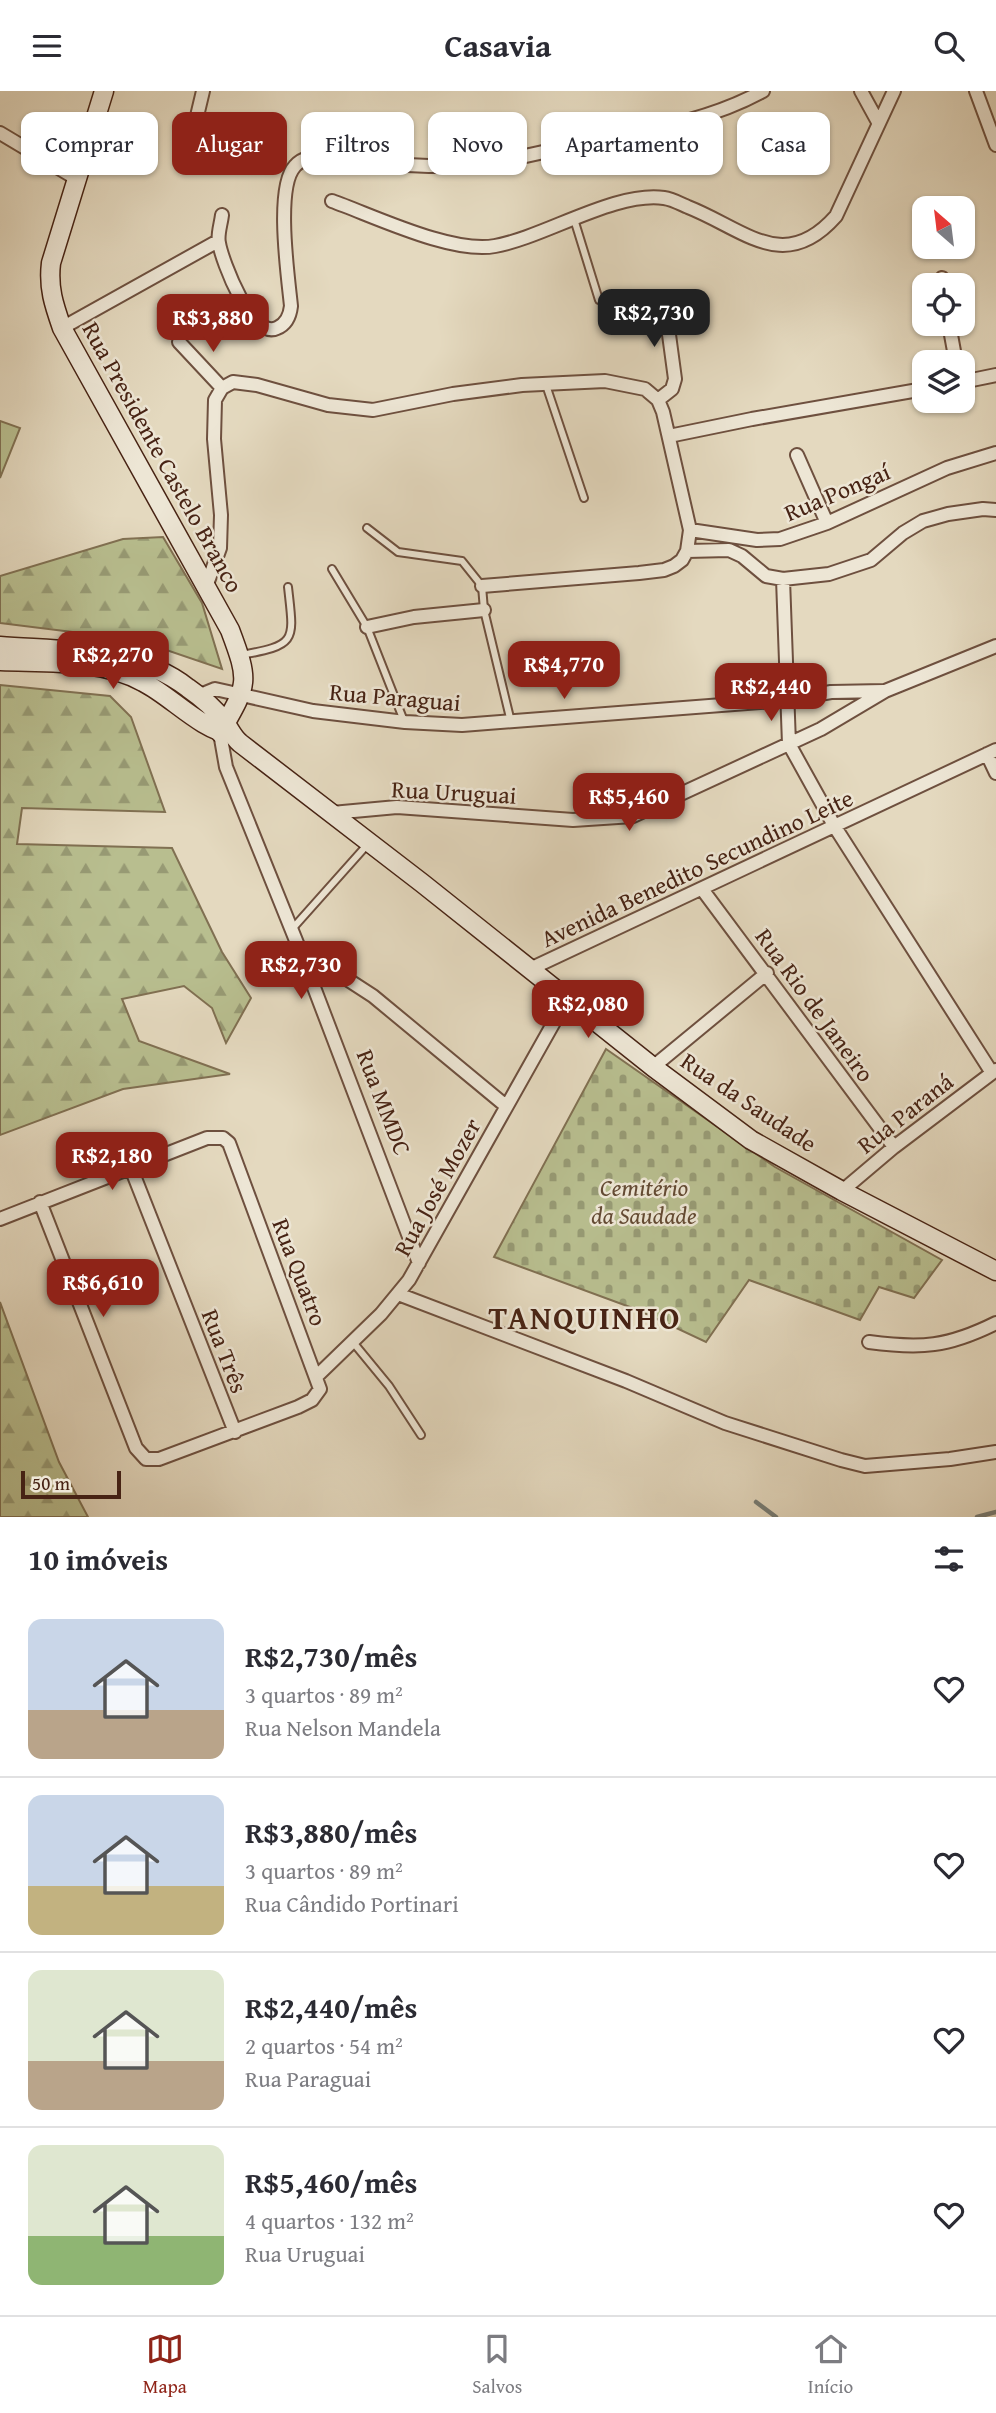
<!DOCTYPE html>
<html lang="pt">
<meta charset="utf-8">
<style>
:root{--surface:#fff;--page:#f7f7f7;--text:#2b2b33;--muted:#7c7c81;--line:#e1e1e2;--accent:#8f2418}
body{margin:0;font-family:"Gentium Book Plus",serif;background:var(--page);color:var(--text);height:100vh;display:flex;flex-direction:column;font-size:26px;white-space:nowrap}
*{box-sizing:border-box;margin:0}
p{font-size:23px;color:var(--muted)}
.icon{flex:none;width:38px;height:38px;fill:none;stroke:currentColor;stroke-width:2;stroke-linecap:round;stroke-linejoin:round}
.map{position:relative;height:1426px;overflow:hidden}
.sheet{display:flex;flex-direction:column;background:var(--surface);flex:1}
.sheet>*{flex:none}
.top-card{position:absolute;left:21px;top:21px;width:956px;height:63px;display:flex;gap:14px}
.needle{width:46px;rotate:332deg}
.fabs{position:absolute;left:912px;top:105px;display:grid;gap:14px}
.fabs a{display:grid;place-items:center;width:63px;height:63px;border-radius:14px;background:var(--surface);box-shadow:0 2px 5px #0004;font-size:35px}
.scale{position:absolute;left:21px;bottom:18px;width:100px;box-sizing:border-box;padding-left:7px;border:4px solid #472314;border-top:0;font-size:19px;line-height:24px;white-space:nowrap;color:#472314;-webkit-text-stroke:5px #ede6d5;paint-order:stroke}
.price{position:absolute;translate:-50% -60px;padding:0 16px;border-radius:14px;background:var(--accent);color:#fff;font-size:23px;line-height:46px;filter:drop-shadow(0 2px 4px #0008)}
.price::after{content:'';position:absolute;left:50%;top:42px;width:21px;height:16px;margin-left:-10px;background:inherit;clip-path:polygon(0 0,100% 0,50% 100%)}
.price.current{background:#222;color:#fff}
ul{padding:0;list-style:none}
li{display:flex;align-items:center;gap:21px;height:175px;padding:0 28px}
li+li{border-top:2px solid var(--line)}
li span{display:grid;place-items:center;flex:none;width:196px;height:140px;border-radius:14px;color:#555}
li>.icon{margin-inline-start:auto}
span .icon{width:84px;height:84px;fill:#fffc;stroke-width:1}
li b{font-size:30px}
h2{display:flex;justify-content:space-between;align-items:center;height:84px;padding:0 28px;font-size:30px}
.pill{padding:0 24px;border-radius:14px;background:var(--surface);box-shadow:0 2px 5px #0004;font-size:24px;line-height:63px}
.pill.current{background:var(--accent);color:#fff}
header{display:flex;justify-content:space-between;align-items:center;height:91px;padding:0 28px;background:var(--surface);font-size:32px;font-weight:700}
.tab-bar{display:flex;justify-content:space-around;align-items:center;height:98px;border-top:2px solid var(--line);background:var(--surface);font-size:19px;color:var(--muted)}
.tab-bar a{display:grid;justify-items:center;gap:4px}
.tab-bar .current{color:var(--accent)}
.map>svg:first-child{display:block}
.forest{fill:url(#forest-firs);stroke:#807052;stroke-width:2}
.cemetery{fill:url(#cemetery-stones);stroke:#807052;stroke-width:2}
.park{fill:#b8be8f;stroke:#807052;stroke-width:2}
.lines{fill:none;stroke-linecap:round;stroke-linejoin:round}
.stream{stroke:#777d76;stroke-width:4.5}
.lane-casing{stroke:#6e503f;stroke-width:10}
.street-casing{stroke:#6e503f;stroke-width:16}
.secondary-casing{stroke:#472314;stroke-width:21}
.lane{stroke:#ede6d5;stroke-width:6}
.street{stroke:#ede6d5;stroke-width:12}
.secondary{stroke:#ede6d5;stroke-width:18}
.labels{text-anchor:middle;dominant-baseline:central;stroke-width:5;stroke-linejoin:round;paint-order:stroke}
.street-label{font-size:24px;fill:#472314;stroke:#ede6d5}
.park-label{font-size:24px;font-style:italic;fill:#634a33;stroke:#ede6d5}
.district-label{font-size:32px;font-weight:bold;letter-spacing:2px;fill:#472314;stroke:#ede6d5}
</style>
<header><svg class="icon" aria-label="menu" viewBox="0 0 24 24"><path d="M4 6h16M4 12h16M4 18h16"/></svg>Casavia<svg class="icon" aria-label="search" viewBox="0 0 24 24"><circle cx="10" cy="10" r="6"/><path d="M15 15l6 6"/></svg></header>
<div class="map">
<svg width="996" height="1426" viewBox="0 0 996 1426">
<defs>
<pattern id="forest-firs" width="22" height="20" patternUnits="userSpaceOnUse" patternTransform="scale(1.75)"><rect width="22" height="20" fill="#b8be8f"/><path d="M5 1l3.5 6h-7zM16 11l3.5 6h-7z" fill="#979a74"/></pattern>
<pattern id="cemetery-stones" width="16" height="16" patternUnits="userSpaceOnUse" patternTransform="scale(1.75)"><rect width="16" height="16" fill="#b8be8f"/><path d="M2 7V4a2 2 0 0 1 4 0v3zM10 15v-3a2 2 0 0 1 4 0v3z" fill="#979a74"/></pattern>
</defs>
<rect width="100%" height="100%" fill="#e4d9bf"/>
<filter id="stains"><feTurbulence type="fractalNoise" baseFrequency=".00286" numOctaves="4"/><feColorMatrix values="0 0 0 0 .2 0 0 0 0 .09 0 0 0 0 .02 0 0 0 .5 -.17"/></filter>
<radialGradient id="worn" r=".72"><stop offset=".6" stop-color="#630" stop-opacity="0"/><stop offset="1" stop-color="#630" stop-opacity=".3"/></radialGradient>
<path class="forest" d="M163,446L202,512L222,578L137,549L0,532V485L123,448Z
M0,594L110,605L131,626L165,721L22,717L17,753L172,757L222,861L251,907L226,952L212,917L184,895L122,908L139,950L230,983L123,998L0,1044Z
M0,1211L59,1371L88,1426H0Z"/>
<path class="cemetery" d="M606,958L775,1076L942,1169L914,1207L879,1196L860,1229L749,1189L706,1251L638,1219L494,1166Z"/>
<path class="park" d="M0,330L20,337L0,387Z"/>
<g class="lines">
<path class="stream" d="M756,1411L776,1426
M977,1426L996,1421"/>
<defs>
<path id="lane" d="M574,128L599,209L666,232
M546,294L584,407
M367,437L398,461L462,470L482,495L484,519L511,631
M332,478L367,536L404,630
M241,564C298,554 294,550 288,496
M293,837L367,754
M352,1250L389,1295L421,1344"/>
<path id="street" d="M861,0L878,31
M976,0L996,54
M0,42L77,88
M192,46L203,0
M332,110C374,125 452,163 495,155C545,146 615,100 664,107C672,108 681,113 688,116C744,138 784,184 836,125L894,0
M222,124C221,133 217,144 219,152C222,170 252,249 277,237C287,233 290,224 291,215C288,185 275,96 295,75C303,66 315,65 326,65C367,70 407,76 448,75C492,75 537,62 579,53C642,40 707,31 763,0
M942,187L943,194
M949,233L956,271
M62,237L218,150
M179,251L222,297
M962,291L996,284
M658,309L672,298L675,288L665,214
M669,345L752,328L924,298
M797,364L827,432
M690,439L757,449L780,448L827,432L947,377L996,362
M687,460L729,459L742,465L766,485L783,488L829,483L871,469L903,442L923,430L948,423L983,418L996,419
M783,488L789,653L835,736L992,982
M206,496L220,457L221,424L214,348L215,309L222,297L233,291L257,294L328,314L373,319L453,303L522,294L605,290L645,298L658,309L663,321L690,439L687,460L682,469L674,475L664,479L639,482L482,495
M367,536L414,526L484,519
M198,605L215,598L313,620L405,631L462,634L786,609L831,601L884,600
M220,642L226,676L299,857L419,1172
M987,663L996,682
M332,722L397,716L573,729L633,725L821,638L885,600L996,555
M702,798L894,1056
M299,857L373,905L506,1015
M530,878L996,659
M653,976L767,882
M131,1077L235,1341
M842,1100L894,1056L996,979
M0,1128L207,1047H223L229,1052L320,1298L312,1309L298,1316L159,1368H146L136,1357L40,1111
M398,1203L626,1290L725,1332L841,1369L865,1375L950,1368L996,1361
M869,1251C921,1258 948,1256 996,1232
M317,1285L381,1223L409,1189L567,908"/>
<path id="secondary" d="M104,0L51,172C48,197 54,214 62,237L230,539C250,592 248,593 220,642
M0,555C63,560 136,556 188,597C201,606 215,618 224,630C230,638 232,645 240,652L422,792L653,976L751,1049L842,1100L996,1180
M0,570C46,572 101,568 143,591C171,605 201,639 231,643"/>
</defs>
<use href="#lane" class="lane-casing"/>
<use href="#street" class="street-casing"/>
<use href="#secondary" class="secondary-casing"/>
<use href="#lane" class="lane"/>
<use href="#street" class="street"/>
<use href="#secondary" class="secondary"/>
</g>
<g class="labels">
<g class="street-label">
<text transform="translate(163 366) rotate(61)">Rua Presidente Castelo Branco</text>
<text transform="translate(837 401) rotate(-23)">Rua Pongaí</text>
<text transform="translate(395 606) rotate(5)">Rua Paraguai</text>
<text transform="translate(454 701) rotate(3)">Rua Uruguai</text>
<text transform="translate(697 777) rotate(-25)">Avenida Benedito Secundino Leite</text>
<text transform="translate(815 914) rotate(54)">Rua Rio de Janeiro</text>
<text transform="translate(384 1011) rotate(69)">Rua MMDC</text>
<text transform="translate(749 1011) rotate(34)">Rua da Saudade</text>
<text transform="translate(905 1022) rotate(-38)">Rua Paraná</text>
<text transform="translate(437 1096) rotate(-61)">Rua José Mozer</text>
<text transform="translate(300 1181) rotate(69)">Rua Quatro</text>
<text transform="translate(225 1260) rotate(69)">Rua Três</text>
</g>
<g class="park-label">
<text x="644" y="1096">Cemitério<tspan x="644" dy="28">da Saudade</tspan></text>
</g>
<g class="district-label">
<text x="585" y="1226">TANQUINHO</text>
</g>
</g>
<rect width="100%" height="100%" filter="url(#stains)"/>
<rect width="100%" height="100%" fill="url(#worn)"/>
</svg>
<div class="fabs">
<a><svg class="needle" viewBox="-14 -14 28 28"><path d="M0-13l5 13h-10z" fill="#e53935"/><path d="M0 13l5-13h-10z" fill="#7c7c81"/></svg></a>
<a><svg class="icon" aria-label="locate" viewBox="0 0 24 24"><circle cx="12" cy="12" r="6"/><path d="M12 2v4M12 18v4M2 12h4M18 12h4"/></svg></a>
<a><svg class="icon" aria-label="layers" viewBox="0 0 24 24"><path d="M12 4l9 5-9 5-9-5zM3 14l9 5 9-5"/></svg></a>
</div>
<div class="scale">50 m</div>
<b class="price current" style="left:654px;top:258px">R$2,730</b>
<b class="price" style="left:213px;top:263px">R$3,880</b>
<b class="price" style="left:113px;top:600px">R$2,270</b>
<b class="price" style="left:564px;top:610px">R$4,770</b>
<b class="price" style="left:771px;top:632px">R$2,440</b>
<b class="price" style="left:629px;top:742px">R$5,460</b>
<b class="price" style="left:301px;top:910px">R$2,730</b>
<b class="price" style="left:588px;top:949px">R$2,080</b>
<b class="price" style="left:112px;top:1101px">R$2,180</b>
<b class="price" style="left:103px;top:1228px">R$6,610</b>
<div class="top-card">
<a class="pill">Comprar</a>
<a class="pill current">Alugar</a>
<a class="pill">Filtros</a>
<a class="pill">Novo</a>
<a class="pill">Apartamento</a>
<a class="pill">Casa</a>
</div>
</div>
<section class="sheet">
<h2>10 imóveis<svg class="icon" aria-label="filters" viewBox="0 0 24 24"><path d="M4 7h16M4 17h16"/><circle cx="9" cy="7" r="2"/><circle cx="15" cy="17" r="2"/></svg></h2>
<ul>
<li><span style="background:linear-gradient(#c9d6e8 65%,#b9a48a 0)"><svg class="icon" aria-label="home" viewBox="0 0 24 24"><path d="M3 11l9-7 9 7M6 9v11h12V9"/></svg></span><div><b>R$2,730/mês</b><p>3 quartos · 89 m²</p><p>Rua Nelson Mandela</p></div><svg class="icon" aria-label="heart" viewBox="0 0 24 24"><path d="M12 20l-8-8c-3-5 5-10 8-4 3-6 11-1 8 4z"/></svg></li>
<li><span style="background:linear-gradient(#c9d6e8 65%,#c2b280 0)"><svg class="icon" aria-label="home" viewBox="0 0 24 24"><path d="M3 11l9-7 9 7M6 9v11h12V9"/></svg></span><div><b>R$3,880/mês</b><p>3 quartos · 89 m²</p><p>Rua Cândido Portinari</p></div><svg class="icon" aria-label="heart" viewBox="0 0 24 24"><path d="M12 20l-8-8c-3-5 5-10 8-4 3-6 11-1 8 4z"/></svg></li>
<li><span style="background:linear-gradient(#dfe7d0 65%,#b9a48a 0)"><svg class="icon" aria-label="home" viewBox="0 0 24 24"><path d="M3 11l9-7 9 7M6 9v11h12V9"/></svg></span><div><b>R$2,440/mês</b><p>2 quartos · 54 m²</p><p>Rua Paraguai</p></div><svg class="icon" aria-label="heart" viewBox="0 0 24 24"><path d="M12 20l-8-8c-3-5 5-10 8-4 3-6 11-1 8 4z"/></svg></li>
<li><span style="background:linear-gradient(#dfe7d0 65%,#8fb573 0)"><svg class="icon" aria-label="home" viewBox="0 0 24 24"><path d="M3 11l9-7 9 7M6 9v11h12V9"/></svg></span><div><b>R$5,460/mês</b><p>4 quartos · 132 m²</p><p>Rua Uruguai</p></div><svg class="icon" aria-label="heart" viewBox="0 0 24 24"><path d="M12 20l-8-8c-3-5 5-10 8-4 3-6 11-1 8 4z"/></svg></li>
</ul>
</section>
<nav class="tab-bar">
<a class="current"><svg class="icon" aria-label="map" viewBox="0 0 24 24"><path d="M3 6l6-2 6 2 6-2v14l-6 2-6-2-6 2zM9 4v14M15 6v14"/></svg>Mapa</a>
<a><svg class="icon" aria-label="saved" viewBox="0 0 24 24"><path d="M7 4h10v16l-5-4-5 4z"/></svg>Salvos</a>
<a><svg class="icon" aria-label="home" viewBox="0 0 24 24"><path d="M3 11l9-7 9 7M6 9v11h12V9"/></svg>Início</a>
</nav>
